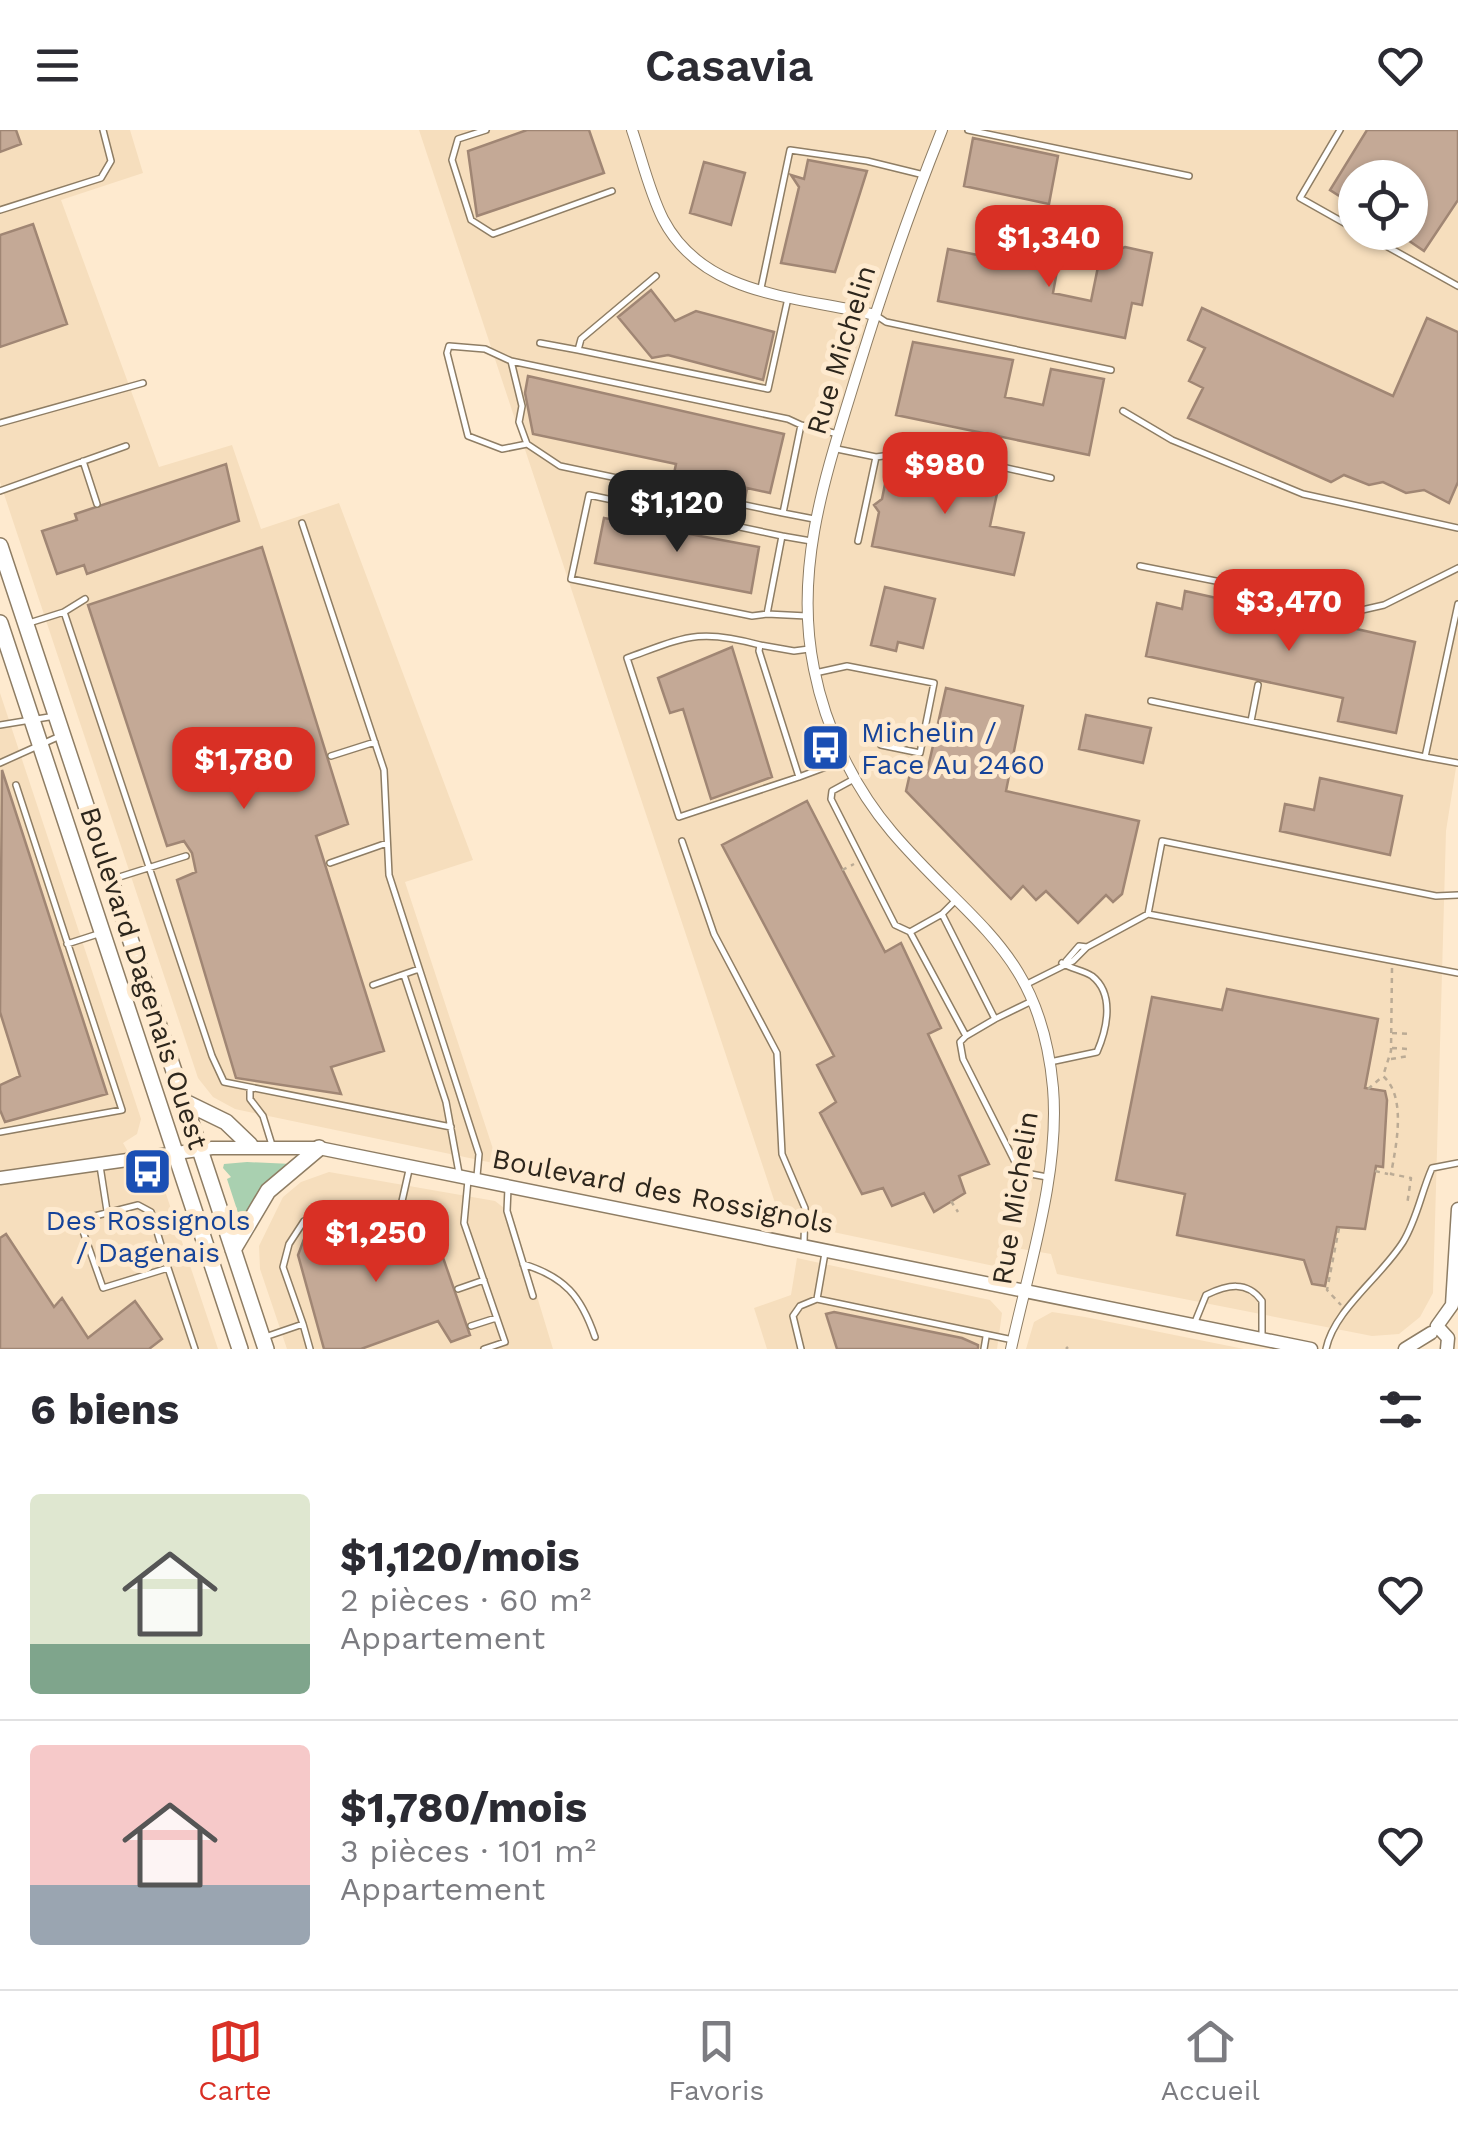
<!DOCTYPE html>
<html lang="fr">
<meta charset="utf-8">
<style>
:root{--surface:#fff;--page:#f7f7f7;--text:#2b2b33;--muted:#7c7c81;--line:#e1e1e2;--accent:#d93025}
body{margin:0;font-family:"Work Sans",sans-serif;background:var(--page);color:var(--text);height:100vh;display:flex;flex-direction:column;font-size:38px;white-space:nowrap}
*{box-sizing:border-box;margin:0}
p{font-size:32px;color:var(--muted)}
.icon{flex:none;width:55px;height:55px;fill:none;stroke:currentColor;stroke-width:2;stroke-linecap:round;stroke-linejoin:round}
.map{position:relative;height:1219px;overflow:hidden}
.side{display:flex;flex-direction:column;background:var(--surface);flex:1}
.side>*{flex:none}
.fabs{position:absolute;left:1338px;top:30px;display:grid;gap:20px}
.fabs a{display:grid;place-items:center;width:90px;height:90px;border-radius:50%;background:var(--surface);box-shadow:0 2px 8px #0004;font-size:50px}
.price{position:absolute;translate:-50% -85px;padding:0 22px;border-radius:20px;background:var(--accent);color:#fff;font-size:32px;line-height:65px;filter:drop-shadow(0 2px 5px #0008)}
.price::after{content:'';position:absolute;left:50%;top:60px;width:30px;height:22px;margin-left:-15px;background:inherit;clip-path:polygon(0 0,100% 0,50% 100%)}
.price.on{background:#222;color:#fff}
ul{padding:0;list-style:none}
li{display:flex;align-items:center;gap:30px;height:250px;padding:0 30px}
li+li{border-top:2px solid var(--line)}
li span{display:grid;place-items:center;flex:none;width:280px;height:200px;border-radius:10px;color:#555}
li>.icon{margin-inline-start:auto}
span .icon{width:120px;height:120px;fill:#fffc;stroke-width:1}
li b{font-size:42px}
h2{display:flex;justify-content:space-between;align-items:center;height:120px;padding:0 30px;font-size:42px}
header{display:flex;justify-content:space-between;align-items:center;height:130px;padding:0 30px;background:var(--surface);font-size:45px;font-weight:600}
.menu{display:flex;justify-content:space-around;align-items:center;height:140px;border-top:2px solid var(--line);background:var(--surface);font-size:28px;color:var(--muted)}
.menu a{display:grid;justify-items:center;gap:5px}
.menu .on{color:var(--accent)}
.map>svg:first-child{display:block}
.built{fill:#f6debd;fill-rule:evenodd}
.green{fill:#a9d0b0}
.building{fill:#c4a996;stroke:#a08674;stroke-width:2.5}
.lines{fill:none;stroke-linecap:round;stroke-linejoin:round}
.service-casing{stroke:#8e7d64;stroke-width:8}
.minor-casing{stroke:#8e7d64;stroke-width:12}
.tertiary-casing{stroke:#8e7d64;stroke-width:15}
.secondary-casing{stroke:#8e7d64;stroke-width:18}
.path{stroke:#bbab95;stroke-width:2.5;stroke-dasharray:5 5;stroke-linecap:butt}
.service{stroke:#fff;stroke-width:5}
.minor{stroke:#fff;stroke-width:10}
.tertiary{stroke:#fff;stroke-width:12}
.secondary{stroke:#fff;stroke-width:15}
.labels{text-anchor:middle;dominant-baseline:central;stroke-width:10;stroke-linejoin:round;paint-order:stroke}
.street-label{font-size:28px;fill:#2d261c;stroke:#feeacf}
.transit-label{font-size:28px;fill:#164399;stroke:#feeacf;text-anchor:start}
</style>
<header><svg class="icon" aria-label="menu" viewBox="0 0 24 24"><path d="M4 6h16M4 12h16M4 18h16"/></svg>Casavia<svg class="icon" aria-label="heart" viewBox="0 0 24 24"><path d="M12 20l-8-8c-3-5 5-10 8-4 3-6 11-1 8 4z"/></svg></header>
<div class="map">
<svg width="1458" height="1219" viewBox="0 0 1458 1219">
<rect width="100%" height="100%" fill="#feeacf"/>
<path class="built" d="M0,0H130L143,43L61,70L159,337L232,315L261,399L339,373L473,730L405,752L498,1034L235,979L213,967L198,948L0,352Z
M419,0H1458V625L1446,701L1433,1163L1420,1187L1399,1204L1372,1206L1057,1144L1051,1124L1010,1117L994,1136L781,1091ZM1355,48H1410V102H1355Z
M0,563L141,989L137,1004L123,1013L141,1044L163,1055L218,1219H0Z
M329,1042L495,1071L512,1084L553,1219H287L260,1139L259,1116L283,1067L301,1052Z
M797,1128L990,1170L1002,1183L997,1219H767L754,1178L791,1165Z
M1052,1182L1085,1187L1244,1219H1026L1034,1192Z"/>
<path class="green" d="M247,1032L292,1034L259,1061L242,1095L227,1049L231,1047L223,1038L224,1034Z"/>
<path class="building" d="M0,0H16L21,14L0,22Z
M527,0H589L604,43L477,86L468,21Z
M1367,0H1458V70L1424,121L1396,102H1410V48H1355V76L1330,60Z
M973,8L1058,26L1049,74L964,56Z
M808,30L867,41L835,142L781,133L799,57L791,45L804,49Z
M704,32L745,43L731,95L690,83Z
M33,94L67,194L0,217V105Z
M1125,117L1152,123L1142,175L1132,173L1125,208L938,171L948,119L1057,141L1053,163L1091,171L1100,127Z
M651,160L675,191L696,181L774,202L763,250L668,225L652,228L618,187Z
M1202,178L1393,266L1427,188L1458,202V352L1449,373L1424,360L1406,363L1383,352L1369,355L1344,345L1331,352L1188,288L1203,258L1189,251L1205,218L1188,210Z
M913,212L1013,230L1005,267L1043,275L1051,239L1104,249L1089,325L896,285Z
M528,246L784,304L770,363L747,358L745,369L672,353L676,334L533,304L525,263Z
M928,327L986,340L994,349L998,359L990,396L1024,403L1014,445L872,416L879,382L874,375L882,369L889,334L925,342Z
M226,334L239,391L87,444L84,435L57,444L42,401L77,390L75,384Z
M604,388L759,417L751,463L595,433Z
M262,417L348,694L316,706L384,921L331,937L341,964L236,948L177,750L196,742L192,723L184,711L167,716L88,475Z
M885,457L935,469L923,518L898,512L896,521L871,515Z
M1185,461L1415,512L1396,603L1338,591L1343,568L1146,526L1157,473L1182,479Z
M732,517L772,647L711,669L683,579L670,583L658,548Z
M946,558L1023,576L1006,661L1139,691L1122,764L1113,772L1106,765L1078,793L1046,761L1036,770L1023,756L1011,769L906,661L911,639L927,642Z
M1086,585L1151,598L1143,633L1079,619Z
M2,640L107,964L5,992L0,980V955L20,946L0,882Z
M1320,648L1402,666L1390,725L1280,701L1285,674L1314,680Z
M807,671L885,822L901,813L941,898L928,904L989,1034L959,1046L965,1063L934,1082L924,1063L892,1076L883,1058L862,1064L820,983L836,972L817,935L834,926L722,715Z
M1227,859L1378,889L1365,958L1385,961L1387,970L1383,1037L1376,1036L1365,1099L1337,1097L1325,1156L1312,1154L1304,1130L1177,1105L1185,1064L1116,1050L1152,867L1222,880Z
M333,1084L353,1089L367,1099L371,1119L432,1096L470,1205L451,1212L438,1191L361,1219H324L298,1125L309,1096Z
M6,1104L54,1177L62,1168L88,1208L135,1171L162,1209L149,1219H0V1108Z
M834,1182L962,1208L978,1215V1219H837L826,1184Z"/>
<g class="lines">
<defs>
<path id="service" d="M486,0L458,9L452,30L471,90L493,104L612,61
M968,0L1189,46
M1340,0L1300,68L1355,99
M0,80L101,48L111,31L103,0
M1361,102L1458,156
M656,146L581,209L578,220L768,259L788,168
M761,158L790,20L867,31L924,45
M877,186L886,192L1111,240
M540,213L578,220
M511,231L788,289L801,295
M1123,281L1172,310L1303,364L1458,398
M0,293L143,253
M527,314L502,319L468,306L447,223L449,216L485,219L511,231L522,276L519,292L527,314L560,336L783,383
M837,319L876,327L858,411
M876,327L926,320L1051,348
M83,331L97,374
M0,361L126,316
M814,389L783,383L801,295L838,304
M302,393L384,640L389,745L479,1024L477,1046
M1140,436L1362,480L1384,475L1458,438
M1458,474L1425,627L1458,633
M64,482L85,469
M767,484L752,486L571,449L589,365L782,406
M807,486L767,484L782,406L811,411
M29,493L64,482L212,926L224,952L451,997
M760,515C698,498 686,507 627,528L679,687L799,647
M809,519L794,521L760,515L759,521L799,647L842,631
M815,543L847,536L934,553L920,623L881,615
M1151,571L1425,627
M1251,591L1258,555
M0,595L55,586
M331,626L375,612
M0,633L60,606
M854,649L832,661L831,669L895,795L910,802
M682,711L714,804L777,923L782,1024L805,1078L804,1112
M330,733L387,713
M113,749L186,726
M955,771L942,784L995,889L1032,871
M942,784L910,802L966,906L995,889
M1148,784L1162,711L1436,766L1458,765
M67,814L98,804
M1066,831L1079,816L1087,817L1148,784L1458,843
M404,845L446,972L459,1043
M373,855L419,839
M1025,855L1073,831L1087,817
M966,906L960,912L963,929L1020,1042L1047,1047
M1050,932L1097,922C1107,899 1115,864 1092,846C1083,840 1071,839 1062,833
M250,961V969L263,986L272,1015
M0,1002L122,980L16,655
M100,1036L107,1081
M468,1050L464,1093L505,1212L484,1219
M508,1058L507,1081L533,1166
M138,1075L151,1082L168,1138L103,1158L79,1090Z
M825,1123L817,1169L1013,1210
M523,1134C565,1147 581,1166 595,1207
M168,1138L195,1219
M458,1159L484,1150
M1195,1192L1206,1165C1227,1155 1247,1150 1262,1171V1206
M303,1194L283,1137L289,1114L304,1091L335,1076L398,1089L409,1040
M471,1196L496,1188
M265,1207L303,1194L310,1219
M801,1219L793,1186L800,1176L817,1169
M984,1219L986,1207
M1326,1219C1334,1180 1381,1147 1403,1112C1417,1089 1421,1063 1432,1038L1458,1033"/>
<path id="minor" d="M632,0C642,29 649,61 663,89C704,168 799,166 875,185
M942,0C910,80 882,161 857,243C827,341 793,436 814,539C826,599 853,656 892,702C970,794 1041,821 1053,958C1060,1043 1029,1136 1011,1219"/>
<path id="tertiary" d="M0,1048L212,1018H319L1311,1219
M1405,1219L1431,1203
M1447,1219L1448,1208L1437,1196L1452,1175L1458,1079"/>
<path id="secondary" d="M0,416L266,1219
M0,493L240,1219
M185,972L226,992L250,1015
M233,1120L268,1061L319,1018"/>
</defs>
<use href="#service" class="service-casing"/>
<use href="#minor" class="minor-casing"/>
<use href="#tertiary" class="tertiary-casing"/>
<use href="#secondary" class="secondary-casing"/>
<path class="path" d="M842,740L854,734
M1392,838L1391,921L1383,946C1407,967 1396,1016 1391,1044L1411,1048L1407,1075
M1392,903L1410,904
M1392,918L1409,919
M1391,929L1409,926
M1368,959L1382,947
M1375,1041L1388,1044
M951,1071L958,1082
M1339,1098L1327,1160L1341,1175
M1066,1219L1068,1217"/>
<use href="#service" class="service"/>
<use href="#minor" class="minor"/>
<use href="#tertiary" class="tertiary"/>
<use href="#secondary" class="secondary"/>
</g>
<defs>
<symbol id="bus-square" viewBox="-11 -11 22 22"><rect x="-9" y="-9" width="18" height="18" rx="4" fill="#1a4fb4" stroke="#feeacf"/><path d="M-5-6H5V4H4V6H2V4H-2V6H-4V4H-5ZM-3.5-4V0h7V-4ZM-3.5 1.2v1.5H-2V1.2ZM2 1.2v1.5H3.5V1.2Z" fill="#fff"/></symbol>
</defs>
<g fill-rule="evenodd">
<use href="#bus-square" x="798" y="590" width="55" height="55"/>
<use href="#bus-square" x="120" y="1014" width="55" height="55"/>
</g>
<g class="labels">
<g class="street-label">
<text transform="translate(841 220) rotate(-73)">Rue Michelin</text>
<text transform="translate(144 848) rotate(72)">Boulevard Dagenais Ouest</text>
<text transform="translate(663 1061) rotate(11)">Boulevard des Rossignols</text>
<text transform="translate(1015 1068) rotate(-81)">Rue Michelin</text>
</g>
<g class="transit-label">
<text x="861" y="602">Michelin /<tspan x="861" dy="32">Face Au 2460</tspan></text>
<text x="148" y="1090" text-anchor="middle">Des Rossignols<tspan x="148" dy="32">/ Dagenais</tspan></text>
</g>
</g>
</svg>
<div class="fabs">
<a><svg class="icon" aria-label="locate" viewBox="0 0 24 24"><circle cx="12" cy="12" r="6"/><path d="M12 2v4M12 18v4M2 12h4M18 12h4"/></svg></a>
</div>
<b class="price" style="left:1049px;top:160px">$1,340</b>
<b class="price" style="left:945px;top:387px">$980</b>
<b class="price on" style="left:677px;top:425px">$1,120</b>
<b class="price" style="left:1289px;top:524px">$3,470</b>
<b class="price" style="left:244px;top:682px">$1,780</b>
<b class="price" style="left:376px;top:1155px">$1,250</b>
</div>
<section class="side">
<h2>6 biens<svg class="icon" aria-label="filters" viewBox="0 0 24 24"><path d="M4 7h16M4 17h16"/><circle cx="9" cy="7" r="2"/><circle cx="15" cy="17" r="2"/></svg></h2>
<ul>
<li><span style="background:linear-gradient(#dfe7d0 75%,#7fa58c 0)"><svg class="icon" aria-label="home" viewBox="0 0 24 24"><path d="M3 11l9-7 9 7M6 9v11h12V9"/></svg></span><div><b>$1,120/mois</b><p>2 pièces · 60 m²</p><p>Appartement</p></div><svg class="icon" aria-label="heart" viewBox="0 0 24 24"><path d="M12 20l-8-8c-3-5 5-10 8-4 3-6 11-1 8 4z"/></svg></li>
<li><span style="background:linear-gradient(#f6c9c9 70%,#9aa5b1 0)"><svg class="icon" aria-label="home" viewBox="0 0 24 24"><path d="M3 11l9-7 9 7M6 9v11h12V9"/></svg></span><div><b>$1,780/mois</b><p>3 pièces · 101 m²</p><p>Appartement</p></div><svg class="icon" aria-label="heart" viewBox="0 0 24 24"><path d="M12 20l-8-8c-3-5 5-10 8-4 3-6 11-1 8 4z"/></svg></li>
</ul>
</section>
<nav class="menu">
<a class="on"><svg class="icon" aria-label="map" viewBox="0 0 24 24"><path d="M3 6l6-2 6 2 6-2v14l-6 2-6-2-6 2zM9 4v14M15 6v14"/></svg>Carte</a>
<a><svg class="icon" aria-label="saved" viewBox="0 0 24 24"><path d="M7 4h10v16l-5-4-5 4z"/></svg>Favoris</a>
<a><svg class="icon" aria-label="home" viewBox="0 0 24 24"><path d="M3 11l9-7 9 7M6 9v11h12V9"/></svg>Accueil</a>
</nav>
